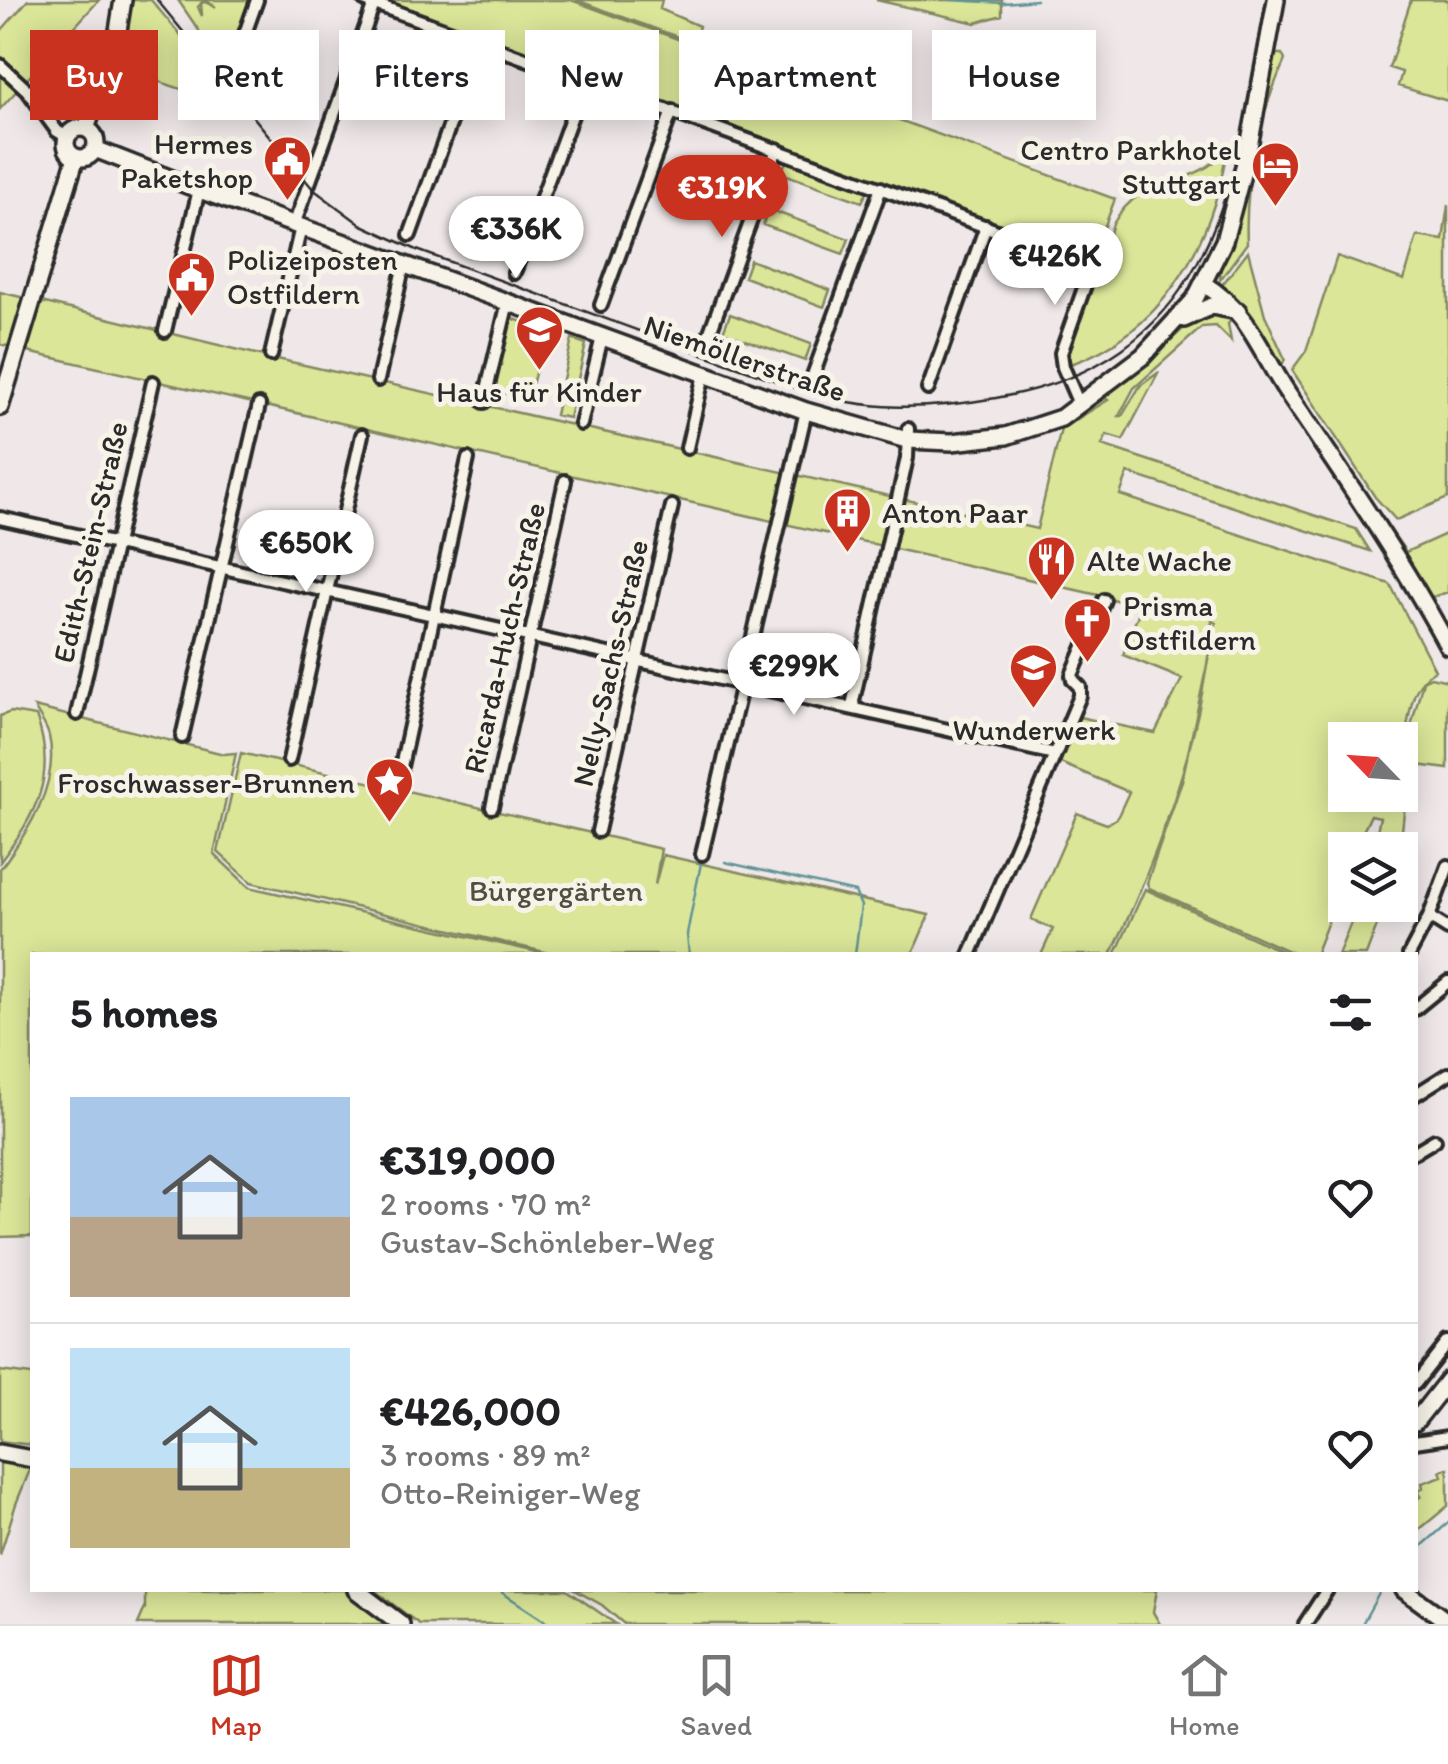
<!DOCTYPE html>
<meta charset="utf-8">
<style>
:root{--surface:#fff;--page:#f6f6f6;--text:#202124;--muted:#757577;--line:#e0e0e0;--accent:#c8321e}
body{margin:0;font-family:Itim,sans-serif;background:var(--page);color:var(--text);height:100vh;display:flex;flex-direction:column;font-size:38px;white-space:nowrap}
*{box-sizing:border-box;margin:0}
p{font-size:32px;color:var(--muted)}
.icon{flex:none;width:55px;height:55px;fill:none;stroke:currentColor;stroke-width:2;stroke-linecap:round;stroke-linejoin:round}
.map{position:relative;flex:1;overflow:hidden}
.sheet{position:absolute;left:30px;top:952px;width:1388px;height:640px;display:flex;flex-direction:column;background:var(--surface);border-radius:0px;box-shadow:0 5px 25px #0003}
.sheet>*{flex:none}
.guide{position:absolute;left:30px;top:30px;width:1390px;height:90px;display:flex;gap:20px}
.needle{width:65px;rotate:295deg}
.controls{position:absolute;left:1328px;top:722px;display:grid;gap:20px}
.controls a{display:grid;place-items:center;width:90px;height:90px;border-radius:0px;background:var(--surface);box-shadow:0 5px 25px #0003;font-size:50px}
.price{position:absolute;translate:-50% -85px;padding:0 22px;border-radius:35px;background:#fff;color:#222;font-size:32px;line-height:65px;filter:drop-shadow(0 2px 5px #0008)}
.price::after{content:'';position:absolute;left:50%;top:60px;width:30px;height:22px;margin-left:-15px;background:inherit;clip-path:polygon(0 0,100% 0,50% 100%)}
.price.on{background:var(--accent);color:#fff}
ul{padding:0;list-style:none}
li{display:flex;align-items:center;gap:30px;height:250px;padding:0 40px}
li+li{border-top:2px solid var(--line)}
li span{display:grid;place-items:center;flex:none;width:280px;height:200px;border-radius:0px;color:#555}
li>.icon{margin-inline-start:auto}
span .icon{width:120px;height:120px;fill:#fffc;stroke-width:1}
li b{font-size:42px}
h2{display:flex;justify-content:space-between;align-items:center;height:120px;padding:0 40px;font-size:42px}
.tag{padding:0 35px;border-radius:0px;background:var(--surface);box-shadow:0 5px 25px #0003;font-size:35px;line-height:90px}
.tag.on{background:var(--accent);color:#fff}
.dock{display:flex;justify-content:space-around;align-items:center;height:140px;border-top:2px solid var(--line);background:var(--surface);font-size:28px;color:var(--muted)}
.dock a{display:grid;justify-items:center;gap:5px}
.dock .on{color:var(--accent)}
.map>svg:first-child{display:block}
.green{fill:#dbe699;stroke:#838862;stroke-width:2.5;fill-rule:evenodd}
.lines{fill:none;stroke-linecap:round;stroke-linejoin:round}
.stream{stroke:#639396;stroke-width:2.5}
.street-casing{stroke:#2b2b2b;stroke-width:18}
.secondary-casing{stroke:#2b2b2b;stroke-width:22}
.street{stroke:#f7f3e8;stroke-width:10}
.secondary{stroke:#f7f3e8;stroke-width:15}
.tram{stroke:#2b2b2b;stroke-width:2.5}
.labels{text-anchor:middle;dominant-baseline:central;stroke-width:10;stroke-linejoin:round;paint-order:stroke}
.poi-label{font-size:30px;fill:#2b2b2b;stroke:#f7f3e8;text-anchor:start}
.street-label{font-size:30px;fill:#2b2b2b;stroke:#f7f3e8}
.park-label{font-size:30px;fill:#4e5041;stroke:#f7f3e8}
</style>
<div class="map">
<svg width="1448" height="1624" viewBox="0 0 1448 1624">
<rect width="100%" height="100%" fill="#f0e8e8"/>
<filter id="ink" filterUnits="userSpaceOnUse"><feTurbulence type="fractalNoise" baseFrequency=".01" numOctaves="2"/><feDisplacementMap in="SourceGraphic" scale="20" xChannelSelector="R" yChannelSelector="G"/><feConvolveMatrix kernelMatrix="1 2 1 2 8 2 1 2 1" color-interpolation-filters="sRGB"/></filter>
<g filter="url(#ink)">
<path class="green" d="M28,0H99L0,109V32Z
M131,0H151L225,88L217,101L115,67Z
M178,0H204L198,7L202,16L201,3L205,2L216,7L205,0H252L226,70Z
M375,0H571L1115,199L1092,260Z
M576,0H662L660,9L699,26L694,43Z
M876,0H1002V15L976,23Z
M1411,0H1448V101L1398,86L1402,72L1389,68Z
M1276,54H1282L1285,60C1259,116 1244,182 1247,243L1220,280L1221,266L1238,219Z
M1220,157L1225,160C1209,249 1160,333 1071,364L1068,356L1113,224C1142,173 1183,191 1220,157Z
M787,159L869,188L862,202L781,173Z
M1448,205V498L1396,520L1375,497L1292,370L1306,351L1337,256L1404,280L1417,236L1443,240Z
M768,209L849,239L843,254L763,225Z
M1248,251L1265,315L1285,359L1282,365L1278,366L1243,307L1222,285Z
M750,260L830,290L824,307L744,277Z
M0,292L264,356L1037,529L1061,429L1108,400L1106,398L1069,421L1147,362L1196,317L1223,311L1240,322L1249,342L1231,320L1228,324L1231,341L1216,326L1202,327L1134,388L1119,416H1122L1140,386L1159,372L1123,440L1107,435L1102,445L1356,529L1370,551L1128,473L1120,495L1390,584L1435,670C1410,685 1411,710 1405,738H1408L1423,681L1431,677L1448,681V769L1409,764L1400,850H1373L1380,817L1371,815L1354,850H1345V878L1315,955H1297L1149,888L1147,883L1182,781L1216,623L1212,621C1203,735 1160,852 1111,955H1041L1053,929L1031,919L1077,813L1107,824L1117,818L1129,792L1058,762L1079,717L1155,733L1182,679L1123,655L1140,609L1107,597L32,353L0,344ZM1345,740H1400V795H1345Z
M730,314L811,344L805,361L723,332Z
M511,318L546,330L531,389L492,396Z
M572,339L586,344L569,418L555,415Z
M1391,531L1406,552L1448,533V592L1429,598L1390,535Z
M34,707L224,754L236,753L214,854L249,887L550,955H32V1236L0,1237V869C27,833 60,785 49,736C47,727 39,716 34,707Z
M11,712L36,716C58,776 36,814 0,862V716Z
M241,753L661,849L655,885L663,855L929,915L912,955H557L251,882L218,852Z
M1145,889L1290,955H1115Z
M1358,905H1385L1366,955H1338Z
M0,1371L32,1375V1445L0,1441Z
M0,1459L32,1465L16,1504L0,1555Z
M1448,1468V1506L1415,1533V1501L1421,1496L1418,1492L1423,1488L1422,1483L1442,1476L1440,1471Z
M145,1590H349L390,1624H138L145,1608Z
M374,1590H567L616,1624H419Z
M575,1590H1157L1153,1612L1160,1624H624L602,1605Z"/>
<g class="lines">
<path class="stream" d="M950,0L1004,3L1036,0
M725,862L855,892L861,906L855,955
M689,955L687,934L702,858
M1415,1552L1448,1523
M498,1590L550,1624
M1362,1624L1381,1590"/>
<defs>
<path id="street" d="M364,0L1088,264L1090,271L1061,353L1063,367L1079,404
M0,65L27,90L57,131L67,137
M232,70L257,0
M294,225L374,4
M410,235L480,42
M514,273L585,80
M601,305L672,111
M165,331L199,190
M706,343L777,149
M271,355L301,227
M378,380L404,264
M811,381L881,188
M928,389L986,226
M484,402L508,302
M581,424L602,337
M687,448L704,374
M0,518L1055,754
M854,708L853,701L907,458L908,429
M77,714L153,382
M182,737L259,405
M289,760L362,435
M397,785L468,459
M492,807L565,481
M598,831L672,506
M702,854L806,411
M1429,917L1448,929
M970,955L1080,696V687L1073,680L1072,675L1104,600
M1409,955L1429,917L1448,866
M1415,1009L1448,982
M1415,1095L1448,1074
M1415,1152L1435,1140
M1415,1384L1448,1342
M1415,1442L1448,1437
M1305,1624L1327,1590"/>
<path id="secondary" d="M66 143a15 15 0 1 1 30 0a15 15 0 1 1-30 0Z
M86,129L116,43L123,0
M95,149L205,192L806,411L907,440L952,442L1006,436L1061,418L1143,356L1195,299L1224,241L1248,152L1276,0
M1204,284C1249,312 1259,349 1287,392C1343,475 1400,557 1448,646
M1184,319L1212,306L1238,311
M0,407L76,157
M1415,1422L1448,1380
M0,1453L32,1459
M356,1590L401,1624
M1404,1590L1448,1622"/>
</defs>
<use href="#street" class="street-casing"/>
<use href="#secondary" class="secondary-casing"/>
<use href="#street" class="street"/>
<use href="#secondary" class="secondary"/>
<path class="tram" d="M157,0L313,189L360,224L417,250L801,390C867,412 928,410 996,398C1216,360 1235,185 1266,0"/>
</g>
</g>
<defs>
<symbol id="civic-pin" viewBox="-11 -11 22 30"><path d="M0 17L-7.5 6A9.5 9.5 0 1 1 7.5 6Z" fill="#c8321e" stroke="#f7f3e8"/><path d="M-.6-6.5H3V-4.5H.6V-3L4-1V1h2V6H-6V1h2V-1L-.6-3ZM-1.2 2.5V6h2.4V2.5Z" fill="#fff"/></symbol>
<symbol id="hotel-pin" viewBox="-11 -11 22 30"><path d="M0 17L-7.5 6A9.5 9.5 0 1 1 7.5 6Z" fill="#c8321e" stroke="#f7f3e8"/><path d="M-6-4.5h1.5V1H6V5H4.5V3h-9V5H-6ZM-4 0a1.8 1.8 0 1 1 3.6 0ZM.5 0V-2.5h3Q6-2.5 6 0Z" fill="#fff"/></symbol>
<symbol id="school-pin" viewBox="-11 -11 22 30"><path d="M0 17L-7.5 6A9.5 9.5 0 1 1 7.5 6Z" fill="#c8321e" stroke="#f7f3e8"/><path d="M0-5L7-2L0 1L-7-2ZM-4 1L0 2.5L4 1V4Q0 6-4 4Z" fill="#fff"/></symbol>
<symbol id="building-pin" viewBox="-11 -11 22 30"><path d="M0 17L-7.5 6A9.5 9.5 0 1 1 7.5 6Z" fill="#c8321e" stroke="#f7f3e8"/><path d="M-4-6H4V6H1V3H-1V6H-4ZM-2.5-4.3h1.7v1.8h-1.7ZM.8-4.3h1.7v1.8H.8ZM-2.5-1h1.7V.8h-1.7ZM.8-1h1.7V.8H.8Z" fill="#fff"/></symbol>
<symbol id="restaurant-pin" viewBox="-11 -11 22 30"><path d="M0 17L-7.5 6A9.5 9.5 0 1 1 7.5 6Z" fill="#c8321e" stroke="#f7f3e8"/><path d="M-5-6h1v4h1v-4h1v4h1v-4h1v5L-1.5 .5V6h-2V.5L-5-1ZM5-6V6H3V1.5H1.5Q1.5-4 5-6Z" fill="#fff"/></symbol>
<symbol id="church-pin" viewBox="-11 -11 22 30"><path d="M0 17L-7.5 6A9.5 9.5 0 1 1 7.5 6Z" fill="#c8321e" stroke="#f7f3e8"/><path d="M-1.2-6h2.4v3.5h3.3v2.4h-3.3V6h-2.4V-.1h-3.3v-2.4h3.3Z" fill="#fff"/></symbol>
<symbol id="sight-pin" viewBox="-11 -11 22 30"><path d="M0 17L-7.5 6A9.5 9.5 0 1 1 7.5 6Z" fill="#c8321e" stroke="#f7f3e8"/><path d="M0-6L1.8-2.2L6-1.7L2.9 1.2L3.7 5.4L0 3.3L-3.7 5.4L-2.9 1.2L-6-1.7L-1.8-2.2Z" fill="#fff"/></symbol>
</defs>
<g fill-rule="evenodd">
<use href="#civic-pin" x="260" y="132" width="55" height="75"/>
<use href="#hotel-pin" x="1248" y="138" width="55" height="75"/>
<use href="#civic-pin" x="164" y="248" width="55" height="75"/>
<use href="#school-pin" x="512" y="302" width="55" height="75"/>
<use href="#building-pin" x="820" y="484" width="55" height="75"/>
<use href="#restaurant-pin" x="1024" y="532" width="55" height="75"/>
<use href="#church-pin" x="1060" y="594" width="55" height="75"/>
<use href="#school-pin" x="1006" y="640" width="55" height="75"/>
<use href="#sight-pin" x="362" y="754" width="55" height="75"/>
</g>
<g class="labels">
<g class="poi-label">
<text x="253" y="143" text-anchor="end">Hermes<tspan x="253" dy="34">Paketshop</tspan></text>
<text x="1241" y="149" text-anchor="end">Centro Parkhotel<tspan x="1241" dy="34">Stuttgart</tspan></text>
<text x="227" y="259">Polizeiposten<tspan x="227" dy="34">Ostfildern</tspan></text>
<text x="539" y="391" text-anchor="middle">Haus für Kinder</text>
<text x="882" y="512">Anton Paar</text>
<text x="1087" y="560">Alte Wache</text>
<text x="1123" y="605">Prisma<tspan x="1123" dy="34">Ostfildern</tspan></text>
<text x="1034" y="729" text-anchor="middle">Wunderwerk</text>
<text x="355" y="782" text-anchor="end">Froschwasser-Brunnen</text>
</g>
<g class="street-label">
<text transform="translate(745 358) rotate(19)">Niemöllerstraße</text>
<text transform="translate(90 542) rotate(-77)">Edith-Stein-Straße</text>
<text transform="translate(504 638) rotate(-77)">Ricarda-Huch-Straße</text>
<text transform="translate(610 663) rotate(-77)">Nelly-Sachs-Straße</text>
</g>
<g class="park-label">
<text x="556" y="890">Bürgergärten</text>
</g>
</g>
</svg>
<div class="controls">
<a><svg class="needle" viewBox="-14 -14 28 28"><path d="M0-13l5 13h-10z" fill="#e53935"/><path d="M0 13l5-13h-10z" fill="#757577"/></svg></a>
<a><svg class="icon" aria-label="layers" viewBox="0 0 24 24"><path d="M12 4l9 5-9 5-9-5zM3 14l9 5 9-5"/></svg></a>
</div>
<b class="price on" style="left:722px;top:240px">€319K</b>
<b class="price" style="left:516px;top:281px">€336K</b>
<b class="price" style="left:1055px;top:308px">€426K</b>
<b class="price" style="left:306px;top:595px">€650K</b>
<b class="price" style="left:794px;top:718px">€299K</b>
<div class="guide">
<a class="tag on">Buy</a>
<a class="tag">Rent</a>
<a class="tag">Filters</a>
<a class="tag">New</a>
<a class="tag">Apartment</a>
<a class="tag">House</a>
</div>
<section class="sheet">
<h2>5 homes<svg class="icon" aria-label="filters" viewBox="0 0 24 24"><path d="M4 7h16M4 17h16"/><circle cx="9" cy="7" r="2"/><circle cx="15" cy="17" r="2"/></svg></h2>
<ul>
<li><span style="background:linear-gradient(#a9c7e8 60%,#b9a48a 0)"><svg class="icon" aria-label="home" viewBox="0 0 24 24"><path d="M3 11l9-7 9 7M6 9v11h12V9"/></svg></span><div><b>€319,000</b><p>2 rooms · 70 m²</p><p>Gustav-Schönleber-Weg</p></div><svg class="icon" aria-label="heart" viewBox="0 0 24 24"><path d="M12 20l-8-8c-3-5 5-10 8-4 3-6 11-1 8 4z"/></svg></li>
<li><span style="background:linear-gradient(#bfe0f5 60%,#c2b280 0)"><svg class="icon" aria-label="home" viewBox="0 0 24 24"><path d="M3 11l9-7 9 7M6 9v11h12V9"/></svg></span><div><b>€426,000</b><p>3 rooms · 89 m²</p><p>Otto-Reiniger-Weg</p></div><svg class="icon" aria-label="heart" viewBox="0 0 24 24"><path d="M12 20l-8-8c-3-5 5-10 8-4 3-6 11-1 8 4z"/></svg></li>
</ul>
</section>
</div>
<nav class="dock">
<a class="on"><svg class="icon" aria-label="map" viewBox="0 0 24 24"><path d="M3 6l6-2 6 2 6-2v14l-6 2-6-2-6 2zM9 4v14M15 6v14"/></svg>Map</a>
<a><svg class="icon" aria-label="saved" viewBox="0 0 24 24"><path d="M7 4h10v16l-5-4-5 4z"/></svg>Saved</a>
<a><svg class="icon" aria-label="home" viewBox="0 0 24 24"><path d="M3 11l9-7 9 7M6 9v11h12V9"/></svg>Home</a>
</nav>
